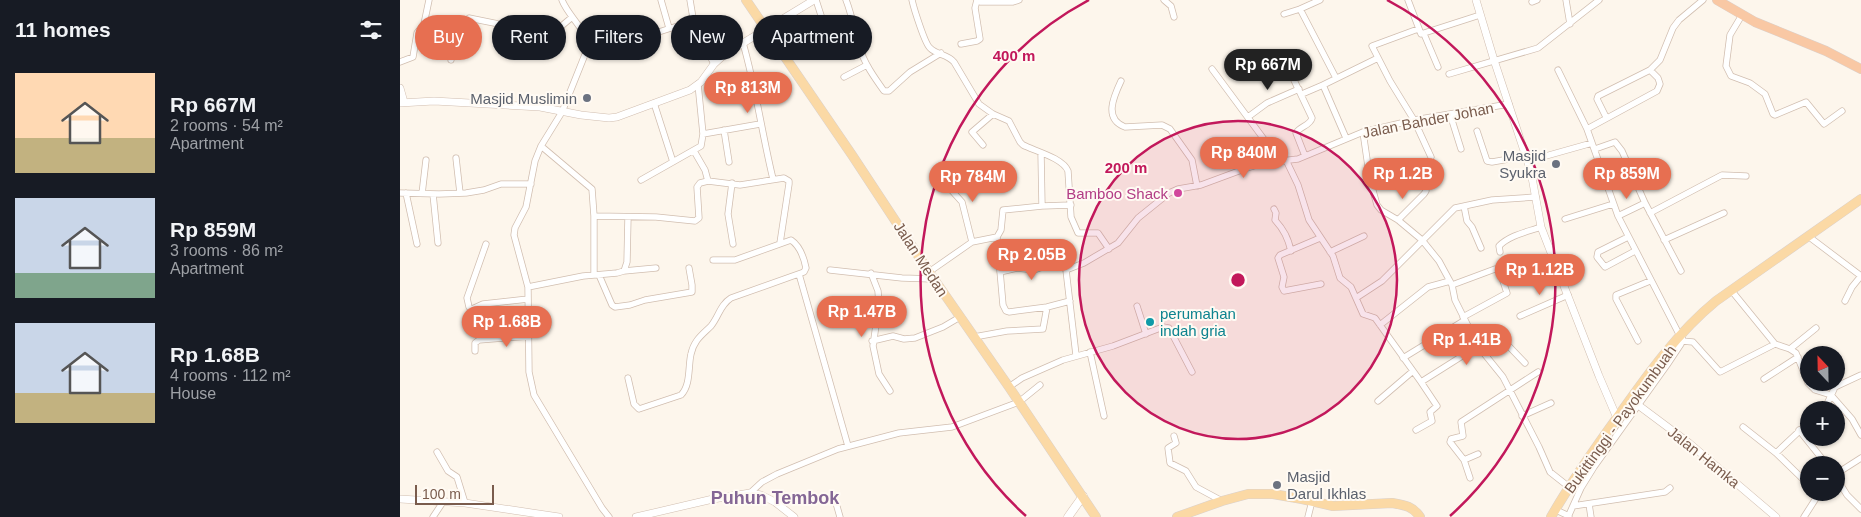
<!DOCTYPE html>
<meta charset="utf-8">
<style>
:root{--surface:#171b24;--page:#20242c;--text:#f1f3f6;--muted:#9ea1a6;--accent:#e76f51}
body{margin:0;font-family:Helvetica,sans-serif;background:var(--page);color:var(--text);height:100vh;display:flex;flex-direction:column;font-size:19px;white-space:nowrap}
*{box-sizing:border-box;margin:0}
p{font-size:16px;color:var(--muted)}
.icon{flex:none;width:28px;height:28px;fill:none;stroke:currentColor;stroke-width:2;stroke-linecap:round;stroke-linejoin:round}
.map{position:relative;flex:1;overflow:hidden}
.side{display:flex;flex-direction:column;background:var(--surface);width:400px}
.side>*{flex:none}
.guide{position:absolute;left:15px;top:15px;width:475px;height:45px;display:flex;gap:10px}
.needle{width:32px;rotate:338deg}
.controls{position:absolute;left:1400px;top:346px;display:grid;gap:10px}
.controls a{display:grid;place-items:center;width:45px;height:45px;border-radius:50%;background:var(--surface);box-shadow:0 1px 4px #0004;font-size:25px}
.scale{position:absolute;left:15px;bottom:12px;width:79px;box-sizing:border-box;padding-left:5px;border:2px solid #7a5c4d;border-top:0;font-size:14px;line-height:18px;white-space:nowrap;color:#7a5c4d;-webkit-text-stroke:4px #fffaf3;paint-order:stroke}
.price{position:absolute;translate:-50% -42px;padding:0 11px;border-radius:18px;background:var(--accent);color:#fff;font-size:16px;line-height:32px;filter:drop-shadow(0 1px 2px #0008)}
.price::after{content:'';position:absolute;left:50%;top:30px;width:15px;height:11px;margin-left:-8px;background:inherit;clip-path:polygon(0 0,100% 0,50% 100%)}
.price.on{background:#222;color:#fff}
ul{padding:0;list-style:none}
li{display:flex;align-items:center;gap:15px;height:125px;padding:0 15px}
li span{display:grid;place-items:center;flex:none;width:140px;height:100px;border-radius:0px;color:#555}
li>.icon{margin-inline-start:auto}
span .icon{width:60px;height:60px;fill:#fffc;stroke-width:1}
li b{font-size:21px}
h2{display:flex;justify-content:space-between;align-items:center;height:60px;padding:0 15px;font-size:21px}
.tag{padding:0 18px;border-radius:22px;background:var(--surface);box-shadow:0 1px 4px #0004;font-size:18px;line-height:45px}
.tag.on{background:var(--accent);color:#fff}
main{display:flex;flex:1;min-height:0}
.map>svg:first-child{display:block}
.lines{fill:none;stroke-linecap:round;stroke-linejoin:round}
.minor-casing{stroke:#d1beb0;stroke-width:7}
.tertiary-casing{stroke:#d1beb0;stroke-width:8}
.secondary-casing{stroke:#d6c0b0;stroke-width:9}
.primary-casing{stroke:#dad1cd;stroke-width:10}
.trunk-casing{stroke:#dad1cd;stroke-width:10}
.minor{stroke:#fff;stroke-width:5.5}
.tertiary{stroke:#fff;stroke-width:7}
.secondary{stroke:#fff;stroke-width:8}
.primary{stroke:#fbd9a5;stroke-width:9}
.trunk{stroke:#f9c8a4;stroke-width:9}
.ring{fill:none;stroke:#c2185b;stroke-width:2.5}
.worship-dot{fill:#6b7280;stroke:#fffaf3;stroke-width:2}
.hotel-dot{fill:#d1479c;stroke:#fffaf3;stroke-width:2}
.culture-dot{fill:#0f9aa8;stroke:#fffaf3;stroke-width:2}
.labels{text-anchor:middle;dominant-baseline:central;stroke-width:4;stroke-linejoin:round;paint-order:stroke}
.worship-label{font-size:15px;fill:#5b616d;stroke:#fffaf3;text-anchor:end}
.street-label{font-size:15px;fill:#7a5c4d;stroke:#fffaf3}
.hotel-label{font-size:15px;fill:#b23c85;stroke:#fffaf3;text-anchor:end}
.culture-label{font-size:15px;fill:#0d838f;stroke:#fffaf3;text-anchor:start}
.quarter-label{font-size:18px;font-weight:bold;fill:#846695;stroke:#fffaf3}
.centre{fill:#c2185b;stroke:#fffaf3;stroke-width:2.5}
.ring-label{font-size:15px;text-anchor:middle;font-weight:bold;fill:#c2185b;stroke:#fffaf3;stroke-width:4;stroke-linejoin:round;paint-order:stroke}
</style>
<main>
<section class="side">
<h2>11 homes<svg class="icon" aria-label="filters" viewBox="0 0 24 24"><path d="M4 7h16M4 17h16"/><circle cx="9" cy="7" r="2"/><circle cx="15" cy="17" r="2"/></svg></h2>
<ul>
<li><span style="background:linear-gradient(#ffd9b3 65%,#c2b280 0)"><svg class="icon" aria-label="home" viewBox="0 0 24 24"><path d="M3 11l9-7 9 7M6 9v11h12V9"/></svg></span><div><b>Rp 667M</b><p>2 rooms · 54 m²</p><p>Apartment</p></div></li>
<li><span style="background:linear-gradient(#c9d6e8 75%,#7fa58c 0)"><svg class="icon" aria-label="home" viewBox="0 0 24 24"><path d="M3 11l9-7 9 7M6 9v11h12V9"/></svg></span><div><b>Rp 859M</b><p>3 rooms · 86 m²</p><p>Apartment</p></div></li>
<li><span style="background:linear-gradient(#c9d6e8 70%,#c2b280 0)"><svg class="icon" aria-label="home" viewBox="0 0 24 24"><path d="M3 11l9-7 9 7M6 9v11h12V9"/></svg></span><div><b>Rp 1.68B</b><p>4 rooms · 112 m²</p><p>House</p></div></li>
</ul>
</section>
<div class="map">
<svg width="1461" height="517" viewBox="0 0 1461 517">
<rect width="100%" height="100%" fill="#fdf6ec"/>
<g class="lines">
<defs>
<path id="minor" d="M162,0C168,16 187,30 188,47L162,112L141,146L135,161L126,207L115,228L114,235L128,287L129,372L134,395L202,508L209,517
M261,0L269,28
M290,0L294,24L314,64
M416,0L430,43
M446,0C452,15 454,30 459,46C464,63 474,77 484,91H489L510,72L541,53
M512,0C514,9 525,44 530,48C537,55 547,54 554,62L579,104L593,114L609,121L620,142L623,145C635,151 663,158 668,171L671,217L678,233H698L709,249
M577,0L580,2H613L619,0
M764,0L771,6L774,17
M920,0L900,9L936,78
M1008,0L1021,34L1080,15
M1166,0L1170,24
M1132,2L1137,0
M884,14L900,9
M1342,15L1330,35L1326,66L1331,76L1350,83L1365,94L1373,114L1375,115L1406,102L1424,124L1442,111
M1018,29L972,46L990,81L1014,120L1031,157
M1024,34L1038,67
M240,38L293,21
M343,43C356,88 362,134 373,179
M561,44L577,41L580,39L575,8L577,0
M884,59L912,118C910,126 900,126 896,133L905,156
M51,60L55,32L69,18L144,33L158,29L171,18
M0,62L13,57L17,33L24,24L29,0
M812,69L880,161
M1158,70L1187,129L1218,216L1280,336
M1049,74L1138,48L1199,0
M444,77L467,65
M721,81C714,96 703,119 725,127L762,125L770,129L792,160L797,186
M902,94L923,85
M254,103L273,162
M1050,114L1061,149
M848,117L867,103L899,89
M1206,117L1197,99L1198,96L1250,70L1260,60L1273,28L1279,20L1303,0
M1187,129L1257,91L1260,84L1258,78L1250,70
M324,130L329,162
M1077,131L1087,161L1092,162L1126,156
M963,132L970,180L977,205L981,210L998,220L1022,240L1039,261L1052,285L1055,300L1078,346
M303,134L360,124
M946,138L923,85L978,58
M583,145L572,132L593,114
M141,146L192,189L194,216V275
M1195,149L1215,142L1222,151L1245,203L1281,271
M294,151L305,170L308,181
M641,153L642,206
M56,158L60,193
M886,160L898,185L909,220L933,256L940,278L951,287L963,314L975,318L1021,382L1078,346L1103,377L1139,447L1150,472L1169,487
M1128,161L1192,143
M241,180L301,146L303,134L298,84
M543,181L562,202L572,242
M332,183L328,214L333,244
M0,193L39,194L66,193L84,190L101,184H131
M6,193L17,244
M22,194L26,160
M33,194L38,243
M1064,206L1067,221L1072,227L1081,248
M874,209L876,213L875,220C884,230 888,238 891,251
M1250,213L1322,175L1346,176
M194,216L256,217L295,221L299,218L297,187L300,183L308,181L340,185L384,178L389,181V184L380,243
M1218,216L1245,203
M1165,219L1213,204
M998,220L1024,194L1026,191L1025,185
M1408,236L1461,276
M597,237L603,305L606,311L609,312L647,307L670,301
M1228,237L1198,252L1197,257L1205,267L1235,251
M920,238L880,255L878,258L884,277L882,287L884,291L921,284
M1264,240L1324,213
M86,244L67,298L69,307L72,309L83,304L128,299
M653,248L658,262L666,270
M930,252L964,236
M1100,252L1099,246C1110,235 1127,232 1141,227
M430,270L502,278L533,279
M224,271L256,268
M529,272L572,242L597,237L601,230L603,210L642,206L671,205
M600,272L617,268L634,270L658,262
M471,273L478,291L479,304L473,346L479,374L490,391
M399,274L448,446
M199,275L212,305L215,307L230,305L245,300L292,292V285L289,268
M1052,285L1095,269H1099L1107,293L1063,317
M128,287L183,276L217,273L224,271L227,262L228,217
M1331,290L1375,344L1390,349L1396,353L1408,383L1415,390L1431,395L1452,419L1461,435
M956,298L982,281L1055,208L1092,200L1136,197
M1445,301L1452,287L1461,276
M737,306L746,334
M1120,316L1168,295
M980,325L1028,287L1050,281
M574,337L607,331L643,329L647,307
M472,341L493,336L504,339L515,338L543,327L560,317
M1238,341L1216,299V295L1250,281
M1282,341L1293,342L1320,372L1375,344
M1078,346L1098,335L1125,363
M1390,349L1416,328
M75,351V343L79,340L129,336
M690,352L704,416
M676,355L666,270L684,263L718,243L738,218L769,193L778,189L801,185L847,168L864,163L898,159L963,132L1014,120L1109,104
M1003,358L1065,320
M228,378L234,404L239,409L281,395C291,385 288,366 291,354C294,340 302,335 311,326C319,316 320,305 331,298L404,272L406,268C404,258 400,246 391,240L335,260H313
M1364,379L1398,357
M609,387L622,378L663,360L713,346L763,327L769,328L792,372
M978,401L1013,371
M1422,410L1427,404L1435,387L1461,375
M1122,416L1151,403
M1343,427L1376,453L1409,485
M1016,430L1032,421L1030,412L1037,406L1021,382
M1399,430L1427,465
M774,436L776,443L768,448L770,463L786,471L796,487L822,501
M37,452L48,471L57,477L65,503
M1376,453L1409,422
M1064,460L1078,454
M1436,474L1461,458
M1436,477L1447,495L1461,509
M1070,478L1064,460L1050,442L1051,439L1063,436L1061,422L1138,372
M350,493L362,482L377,474L438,449L499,433L552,427L619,402L640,385
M436,503L440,517
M1189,504L1191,517
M1173,506L1265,492L1270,488
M1156,510L1169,516
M33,517L43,502
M908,517L912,501
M1168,517L1181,488L1194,467L1267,365L1281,344L1283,334
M1404,517L1420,492"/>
<path id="tertiary" d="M1076,0L1094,60L1131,172L1141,227L1199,376L1217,418
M0,88L4,102
M0,103L34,101L140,107L181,115L209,118L217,117L290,90L301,82L314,64L325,54L414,0
M1230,399L1289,443L1376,517
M0,499L65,503L159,517
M236,517L313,499L350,493L361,495L375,502L394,517"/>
<path id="secondary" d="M668,517L683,496"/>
<path id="primary" d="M346,0L452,155L529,272L609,387L696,517
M777,517L822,501L848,494H873L902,499L933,506L992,503C1004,505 1013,506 1020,517
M1151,517C1171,482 1195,448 1219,415C1248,374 1277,333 1316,301L1461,199"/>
<path id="trunk" d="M1317,0L1355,22L1426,51L1461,69"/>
</defs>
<use href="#minor" class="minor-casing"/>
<use href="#tertiary" class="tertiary-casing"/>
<use href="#secondary" class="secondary-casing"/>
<use href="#primary" class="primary-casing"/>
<use href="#trunk" class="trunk-casing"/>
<use href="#minor" class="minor"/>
<use href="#tertiary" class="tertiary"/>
<use href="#secondary" class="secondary"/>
<use href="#primary" class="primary"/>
<use href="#trunk" class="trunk"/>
</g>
<circle cx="838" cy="280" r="159" fill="#c2185b" fill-opacity=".12"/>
<g class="ring">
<circle cx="838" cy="280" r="159"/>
<path d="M626 516A317 317 0 0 1 689 0M987 0A317 317 0 0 1 1050 516"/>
</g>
<g class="worship-dot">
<circle cx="187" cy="98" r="5"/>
<circle cx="1156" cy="164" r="5"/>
<circle cx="877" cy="485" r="5"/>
</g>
<circle class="hotel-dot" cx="778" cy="193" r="5"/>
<circle class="culture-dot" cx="750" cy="322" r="5"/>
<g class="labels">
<g class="worship-label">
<text x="177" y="98">Masjid Muslimin</text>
<text x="1146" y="155">Masjid<tspan x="1146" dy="17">Syukra</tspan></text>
<text x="887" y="476" text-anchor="start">Masjid<tspan x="887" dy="17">Darul Ikhlas</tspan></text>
</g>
<g class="street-label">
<text transform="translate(1028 120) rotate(-11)">Jalan Bahder Johan</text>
<text transform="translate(521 259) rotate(57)">Jalan Medan</text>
<text transform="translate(1220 419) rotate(-54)">Bukittinggi - Payokumbuah</text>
<text transform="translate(1304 457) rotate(39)">Jalan Hamka</text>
</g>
<g class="hotel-label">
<text x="768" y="193">Bamboo Shack</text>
</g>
<g class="culture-label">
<text x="760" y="313">perumahan<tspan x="760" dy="17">indah gria</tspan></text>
</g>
<g class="quarter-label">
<text x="375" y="498">Puhun Tembok</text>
</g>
</g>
<circle cx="838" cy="280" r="8" class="centre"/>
<g class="ring-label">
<text x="614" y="61">400 m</text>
<text x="726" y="173">200 m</text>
</g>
</svg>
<div class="controls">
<a><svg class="needle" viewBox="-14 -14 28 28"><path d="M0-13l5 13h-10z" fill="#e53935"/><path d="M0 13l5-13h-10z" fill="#9ea1a6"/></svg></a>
<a>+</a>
<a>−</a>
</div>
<div class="scale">100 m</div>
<b class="price on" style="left:868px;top:91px">Rp 667M</b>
<b class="price" style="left:348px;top:114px">Rp 813M</b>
<b class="price" style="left:844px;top:179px">Rp 840M</b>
<b class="price" style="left:1003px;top:200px">Rp 1.2B</b>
<b class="price" style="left:1227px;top:200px">Rp 859M</b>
<b class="price" style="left:573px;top:203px">Rp 784M</b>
<b class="price" style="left:632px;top:281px">Rp 2.05B</b>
<b class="price" style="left:1140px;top:296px">Rp 1.12B</b>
<b class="price" style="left:462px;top:338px">Rp 1.47B</b>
<b class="price" style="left:107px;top:348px">Rp 1.68B</b>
<b class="price" style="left:1067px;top:366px">Rp 1.41B</b>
<div class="guide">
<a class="tag on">Buy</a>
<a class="tag">Rent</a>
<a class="tag">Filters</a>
<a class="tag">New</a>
<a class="tag">Apartment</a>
</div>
</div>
</main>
